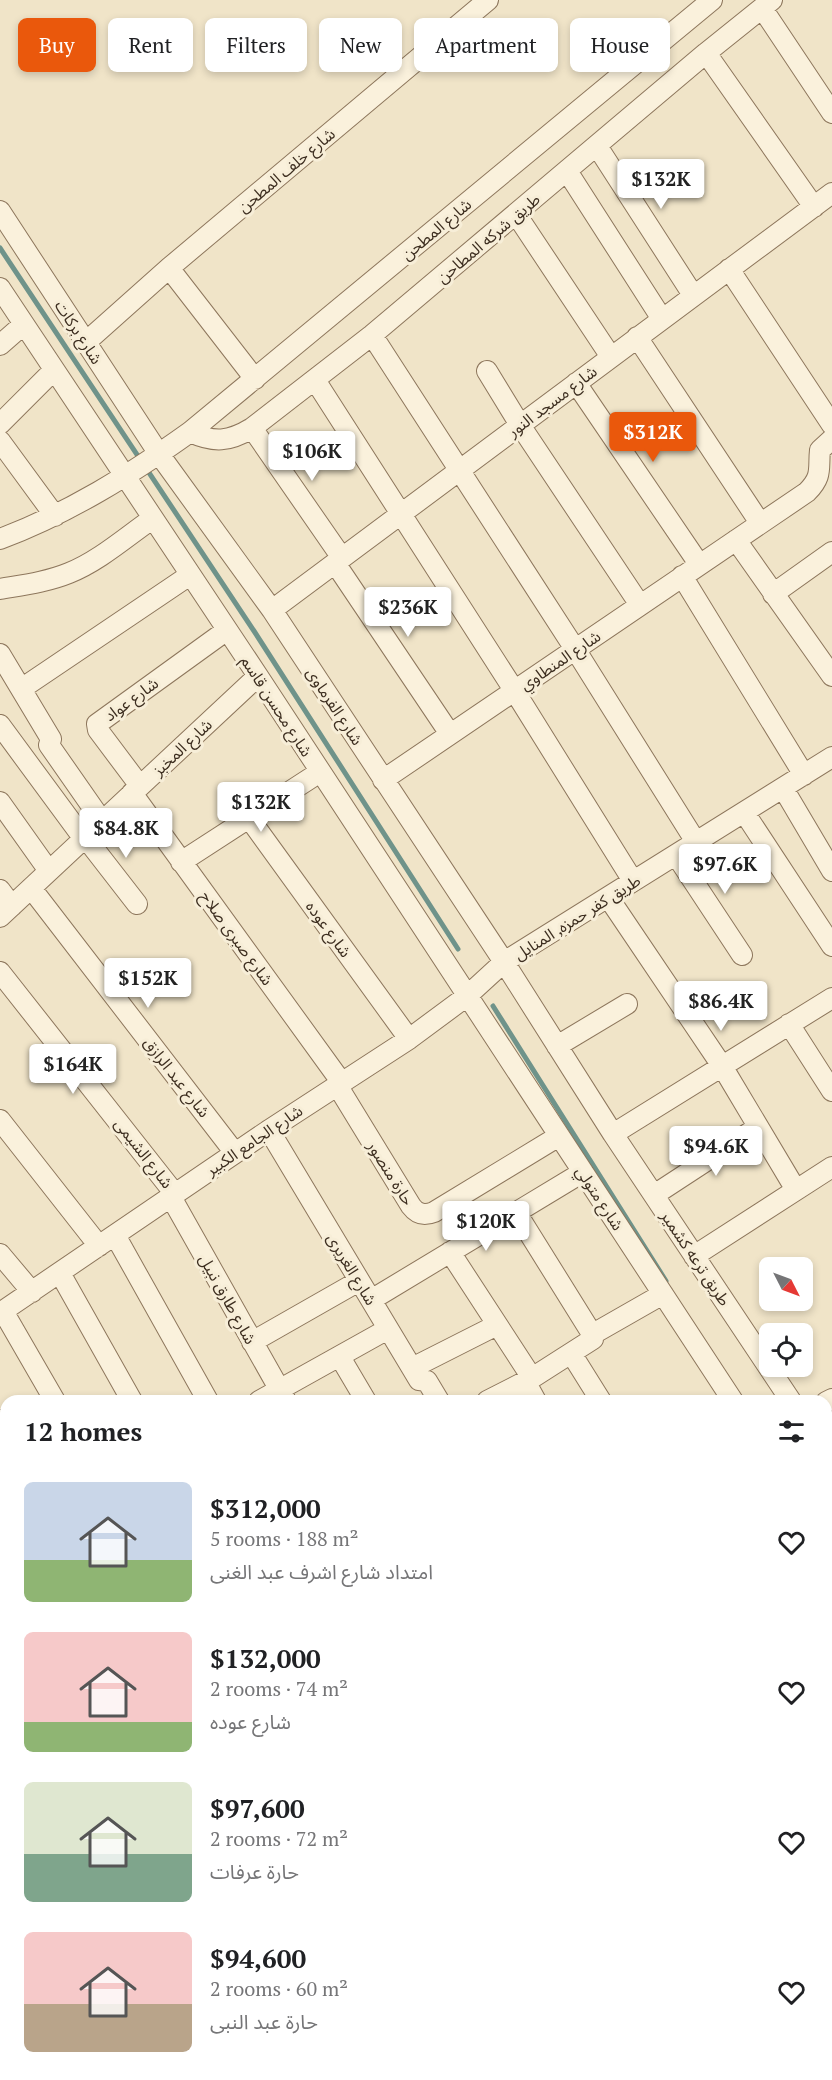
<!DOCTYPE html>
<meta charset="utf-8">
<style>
:root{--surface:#fff;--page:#f2f2f2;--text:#202124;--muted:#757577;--accent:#ea580c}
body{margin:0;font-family:"PT Serif","Noto Sans Arabic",serif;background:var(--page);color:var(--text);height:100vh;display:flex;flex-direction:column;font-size:22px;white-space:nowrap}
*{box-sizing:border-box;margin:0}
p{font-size:20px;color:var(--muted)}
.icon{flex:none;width:33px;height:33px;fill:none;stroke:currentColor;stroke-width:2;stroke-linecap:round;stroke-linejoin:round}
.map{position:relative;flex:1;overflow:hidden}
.panel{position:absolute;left:0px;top:1395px;width:832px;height:686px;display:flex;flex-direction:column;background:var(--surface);border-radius:18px 18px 0 0;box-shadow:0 3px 9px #0003}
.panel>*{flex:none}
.top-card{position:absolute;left:18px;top:18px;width:796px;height:54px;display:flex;gap:12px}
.needle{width:39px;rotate:132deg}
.buttons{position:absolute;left:759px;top:1257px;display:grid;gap:12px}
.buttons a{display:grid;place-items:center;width:54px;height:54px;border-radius:9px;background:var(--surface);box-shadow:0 3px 9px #0003;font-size:30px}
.price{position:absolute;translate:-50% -51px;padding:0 14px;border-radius:6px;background:#fff;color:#222;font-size:20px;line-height:39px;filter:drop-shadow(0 2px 3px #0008)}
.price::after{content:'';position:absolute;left:50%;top:36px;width:18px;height:14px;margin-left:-9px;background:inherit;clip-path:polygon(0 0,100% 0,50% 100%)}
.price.current{background:var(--accent);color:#fff}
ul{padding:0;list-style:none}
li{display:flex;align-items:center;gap:18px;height:150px;padding:0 24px}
li span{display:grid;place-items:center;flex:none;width:168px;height:120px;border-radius:9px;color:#555}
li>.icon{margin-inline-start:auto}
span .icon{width:72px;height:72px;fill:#fffc;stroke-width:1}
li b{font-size:26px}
h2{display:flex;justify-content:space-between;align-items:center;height:72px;padding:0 24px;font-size:26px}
.tag{padding:0 21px;border-radius:9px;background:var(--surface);box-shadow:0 3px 9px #0003;font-size:21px;line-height:54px}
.tag.current{background:var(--accent);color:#fff}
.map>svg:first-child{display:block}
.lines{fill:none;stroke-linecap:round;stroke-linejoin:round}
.stream{stroke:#6f938a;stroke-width:5}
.minor-casing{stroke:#8d765c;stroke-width:22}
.minor{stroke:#faf1dc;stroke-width:20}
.labels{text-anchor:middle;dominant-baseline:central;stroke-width:6;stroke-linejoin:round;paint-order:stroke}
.street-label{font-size:16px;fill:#3d2e20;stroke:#f7eed8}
</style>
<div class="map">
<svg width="832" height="2080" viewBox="0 0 832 2080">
<rect width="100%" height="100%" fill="#f0e4c8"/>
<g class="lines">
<path class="stream" d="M0,248L254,631L458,949
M493,1006L666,1281
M826,1529L832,1537"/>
<defs>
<path id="minor" d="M762,8L832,113
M706,53L814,207
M597,146L693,295
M567,171L662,319
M0,211L159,454L272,610L504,962L613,1134L791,1401
M516,214L611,357
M169,268L255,379
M729,269L832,425
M0,288L258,676L733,1401
M372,335L575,649L696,842
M637,337L760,523
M86,342L169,268L488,0
M0,345L24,324
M487,371L520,425L640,605
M315,380L514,690L633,881
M576,383L699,564
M0,424L54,370
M252,428L342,558
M190,432C214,443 229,442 252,428L372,335L706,53L772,0
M0,441L55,516
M0,539C69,513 130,475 190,432L712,0
M736,540L832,676
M335,563L450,734
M682,576L804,775
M0,589C23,585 47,582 69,573C99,561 126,537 152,519
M773,594L832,552
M272,610L832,193
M0,654L51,739L49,745L102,821
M21,689L190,575
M0,725L84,839
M383,780L807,492C823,476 818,469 820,450L832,439
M140,786L98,730L97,724L227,630
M783,788L832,871
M132,793L342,1083
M0,802L49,871
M744,812L832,946
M249,818L409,1039
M85,837L137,904
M676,855L742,955
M181,862L320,772
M31,888L235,1153
M0,890L12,906
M608,897L722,1066L796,1190
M0,917L258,676
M0,972L175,1194
M789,1024L832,1091
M557,1046L627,1004
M337,1085L411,1206C417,1214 424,1216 434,1212L559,1136
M0,1120L99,1246
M269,1130L419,1380L427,1381L439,1401
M613,1134L832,998
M654,1195L758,1127
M171,1197L286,1401
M516,1212L592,1334
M115,1235L208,1401
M450,1252L532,1378
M0,1254L32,1292
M694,1256L832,1167
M60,1273L132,1401
M371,1300L583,1172
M3,1311L55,1401
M0,1313L269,1130L409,1039L467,996L504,962L832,757
M252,1342L359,1281
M571,1353L601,1401
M340,1357L366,1401
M412,1368L497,1325
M525,1381L536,1401
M259,1401L388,1329
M487,1401L532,1378L593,1339V1334L663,1294
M826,1402L832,1399
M0,1420L6,1430
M826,1456L832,1464
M0,1488L6,1485
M826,1543L832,1551
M0,1576L6,1587
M0,1665L6,1662
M0,1717L6,1727
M0,1747L6,1743
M0,1882L6,1892
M0,1932L6,1928
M0,2035L6,2046
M22,2074L25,2080
M107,2074L111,2080
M193,2074L196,2080
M260,2074L264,2080
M337,2074L340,2080
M420,2074L424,2080
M507,2074L510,2080
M593,2074L596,2080
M54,2080L64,2074
M359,2080L369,2074
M437,2080L447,2074"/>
</defs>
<use href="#minor" class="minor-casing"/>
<use href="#minor" class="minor"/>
</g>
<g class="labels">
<g class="street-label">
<text transform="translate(286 170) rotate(-40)">شارع خلف المطحن</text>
<text transform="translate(436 229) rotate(-40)">شارع المطحن</text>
<text transform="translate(488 238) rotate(-40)">طريق شركه المطاحن</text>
<text transform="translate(79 332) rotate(57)">شارع بركات</text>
<text transform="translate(552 401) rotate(-37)">شارع مسجد النور</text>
<text transform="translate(560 660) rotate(-34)">شارع المنطاوي</text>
<text transform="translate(131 699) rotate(-36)">شارع عواد</text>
<text transform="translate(277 706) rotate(57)">شارع محسن قاسم</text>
<text transform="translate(335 706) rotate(57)">شارع الفرماوى</text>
<text transform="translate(182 747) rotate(-43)">شارع المخبز</text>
<text transform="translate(577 917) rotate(-32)">طريق كفر حمزه, المنايل</text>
<text transform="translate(329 929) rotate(54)">شارع عوده</text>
<text transform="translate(237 938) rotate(54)">شارع صبرى صلاح</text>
<text transform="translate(177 1077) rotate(52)">شارع عبد الرازق</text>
<text transform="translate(254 1140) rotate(-34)">شارع الجامع الكبير</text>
<text transform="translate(144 1153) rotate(52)">شارع الشيمى</text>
<text transform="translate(391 1173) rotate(58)">حارة منصور</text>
<text transform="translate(600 1198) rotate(57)">شارع متولي</text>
<text transform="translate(696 1258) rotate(56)">طريق ترعه كشمير</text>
<text transform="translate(352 1269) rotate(59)">شارع الغريرى</text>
<text transform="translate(228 1299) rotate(61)">شارع طارق نبيل</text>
</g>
</g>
</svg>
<div class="buttons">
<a><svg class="needle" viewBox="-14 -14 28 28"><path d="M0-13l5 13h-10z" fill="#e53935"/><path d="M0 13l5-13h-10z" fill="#757577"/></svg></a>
<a><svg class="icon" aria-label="locate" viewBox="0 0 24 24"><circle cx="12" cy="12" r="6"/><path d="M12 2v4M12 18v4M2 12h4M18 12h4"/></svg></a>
</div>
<b class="price" style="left:661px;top:210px">$132K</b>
<b class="price current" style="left:653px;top:463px">$312K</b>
<b class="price" style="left:312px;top:482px">$106K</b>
<b class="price" style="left:408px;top:638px">$236K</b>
<b class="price" style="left:261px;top:833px">$132K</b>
<b class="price" style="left:126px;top:859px">$84.8K</b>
<b class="price" style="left:725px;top:895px">$97.6K</b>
<b class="price" style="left:148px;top:1009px">$152K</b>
<b class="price" style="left:721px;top:1032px">$86.4K</b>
<b class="price" style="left:73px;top:1095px">$164K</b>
<b class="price" style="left:716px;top:1177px">$94.6K</b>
<b class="price" style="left:486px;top:1252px">$120K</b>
<div class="top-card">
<a class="tag current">Buy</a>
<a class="tag">Rent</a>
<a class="tag">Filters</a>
<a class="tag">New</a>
<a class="tag">Apartment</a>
<a class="tag">House</a>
</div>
<section class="panel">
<h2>12 homes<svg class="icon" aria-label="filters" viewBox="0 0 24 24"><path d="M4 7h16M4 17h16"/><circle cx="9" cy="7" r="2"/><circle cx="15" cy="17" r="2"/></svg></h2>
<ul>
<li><span style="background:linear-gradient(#c9d6e8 65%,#8fb573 0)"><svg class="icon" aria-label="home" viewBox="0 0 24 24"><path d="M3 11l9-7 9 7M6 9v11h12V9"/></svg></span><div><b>$312,000</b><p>5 rooms · 188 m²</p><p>امتداد شارع اشرف عبد الغنى</p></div><svg class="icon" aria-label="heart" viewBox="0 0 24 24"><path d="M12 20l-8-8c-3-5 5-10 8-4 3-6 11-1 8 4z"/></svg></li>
<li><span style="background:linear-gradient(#f6c9c9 75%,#8fb573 0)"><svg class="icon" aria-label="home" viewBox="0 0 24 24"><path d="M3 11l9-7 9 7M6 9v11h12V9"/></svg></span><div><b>$132,000</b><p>2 rooms · 74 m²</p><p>شارع عوده</p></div><svg class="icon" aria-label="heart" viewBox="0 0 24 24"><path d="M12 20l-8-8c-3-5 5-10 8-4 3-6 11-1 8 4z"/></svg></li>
<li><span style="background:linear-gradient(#dfe7d0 60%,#7fa58c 0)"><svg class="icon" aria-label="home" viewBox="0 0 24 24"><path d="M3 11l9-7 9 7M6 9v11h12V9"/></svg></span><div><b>$97,600</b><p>2 rooms · 72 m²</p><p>حارة عرفات</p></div><svg class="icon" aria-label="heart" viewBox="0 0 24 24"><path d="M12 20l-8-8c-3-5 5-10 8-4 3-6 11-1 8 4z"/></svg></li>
<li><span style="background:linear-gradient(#f6c9c9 60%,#b9a48a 0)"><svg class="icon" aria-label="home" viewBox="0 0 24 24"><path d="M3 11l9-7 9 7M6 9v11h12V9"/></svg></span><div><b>$94,600</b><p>2 rooms · 60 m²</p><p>حارة عبد النبى</p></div><svg class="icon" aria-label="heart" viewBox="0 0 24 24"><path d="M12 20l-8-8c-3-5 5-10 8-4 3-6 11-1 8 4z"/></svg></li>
</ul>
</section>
</div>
